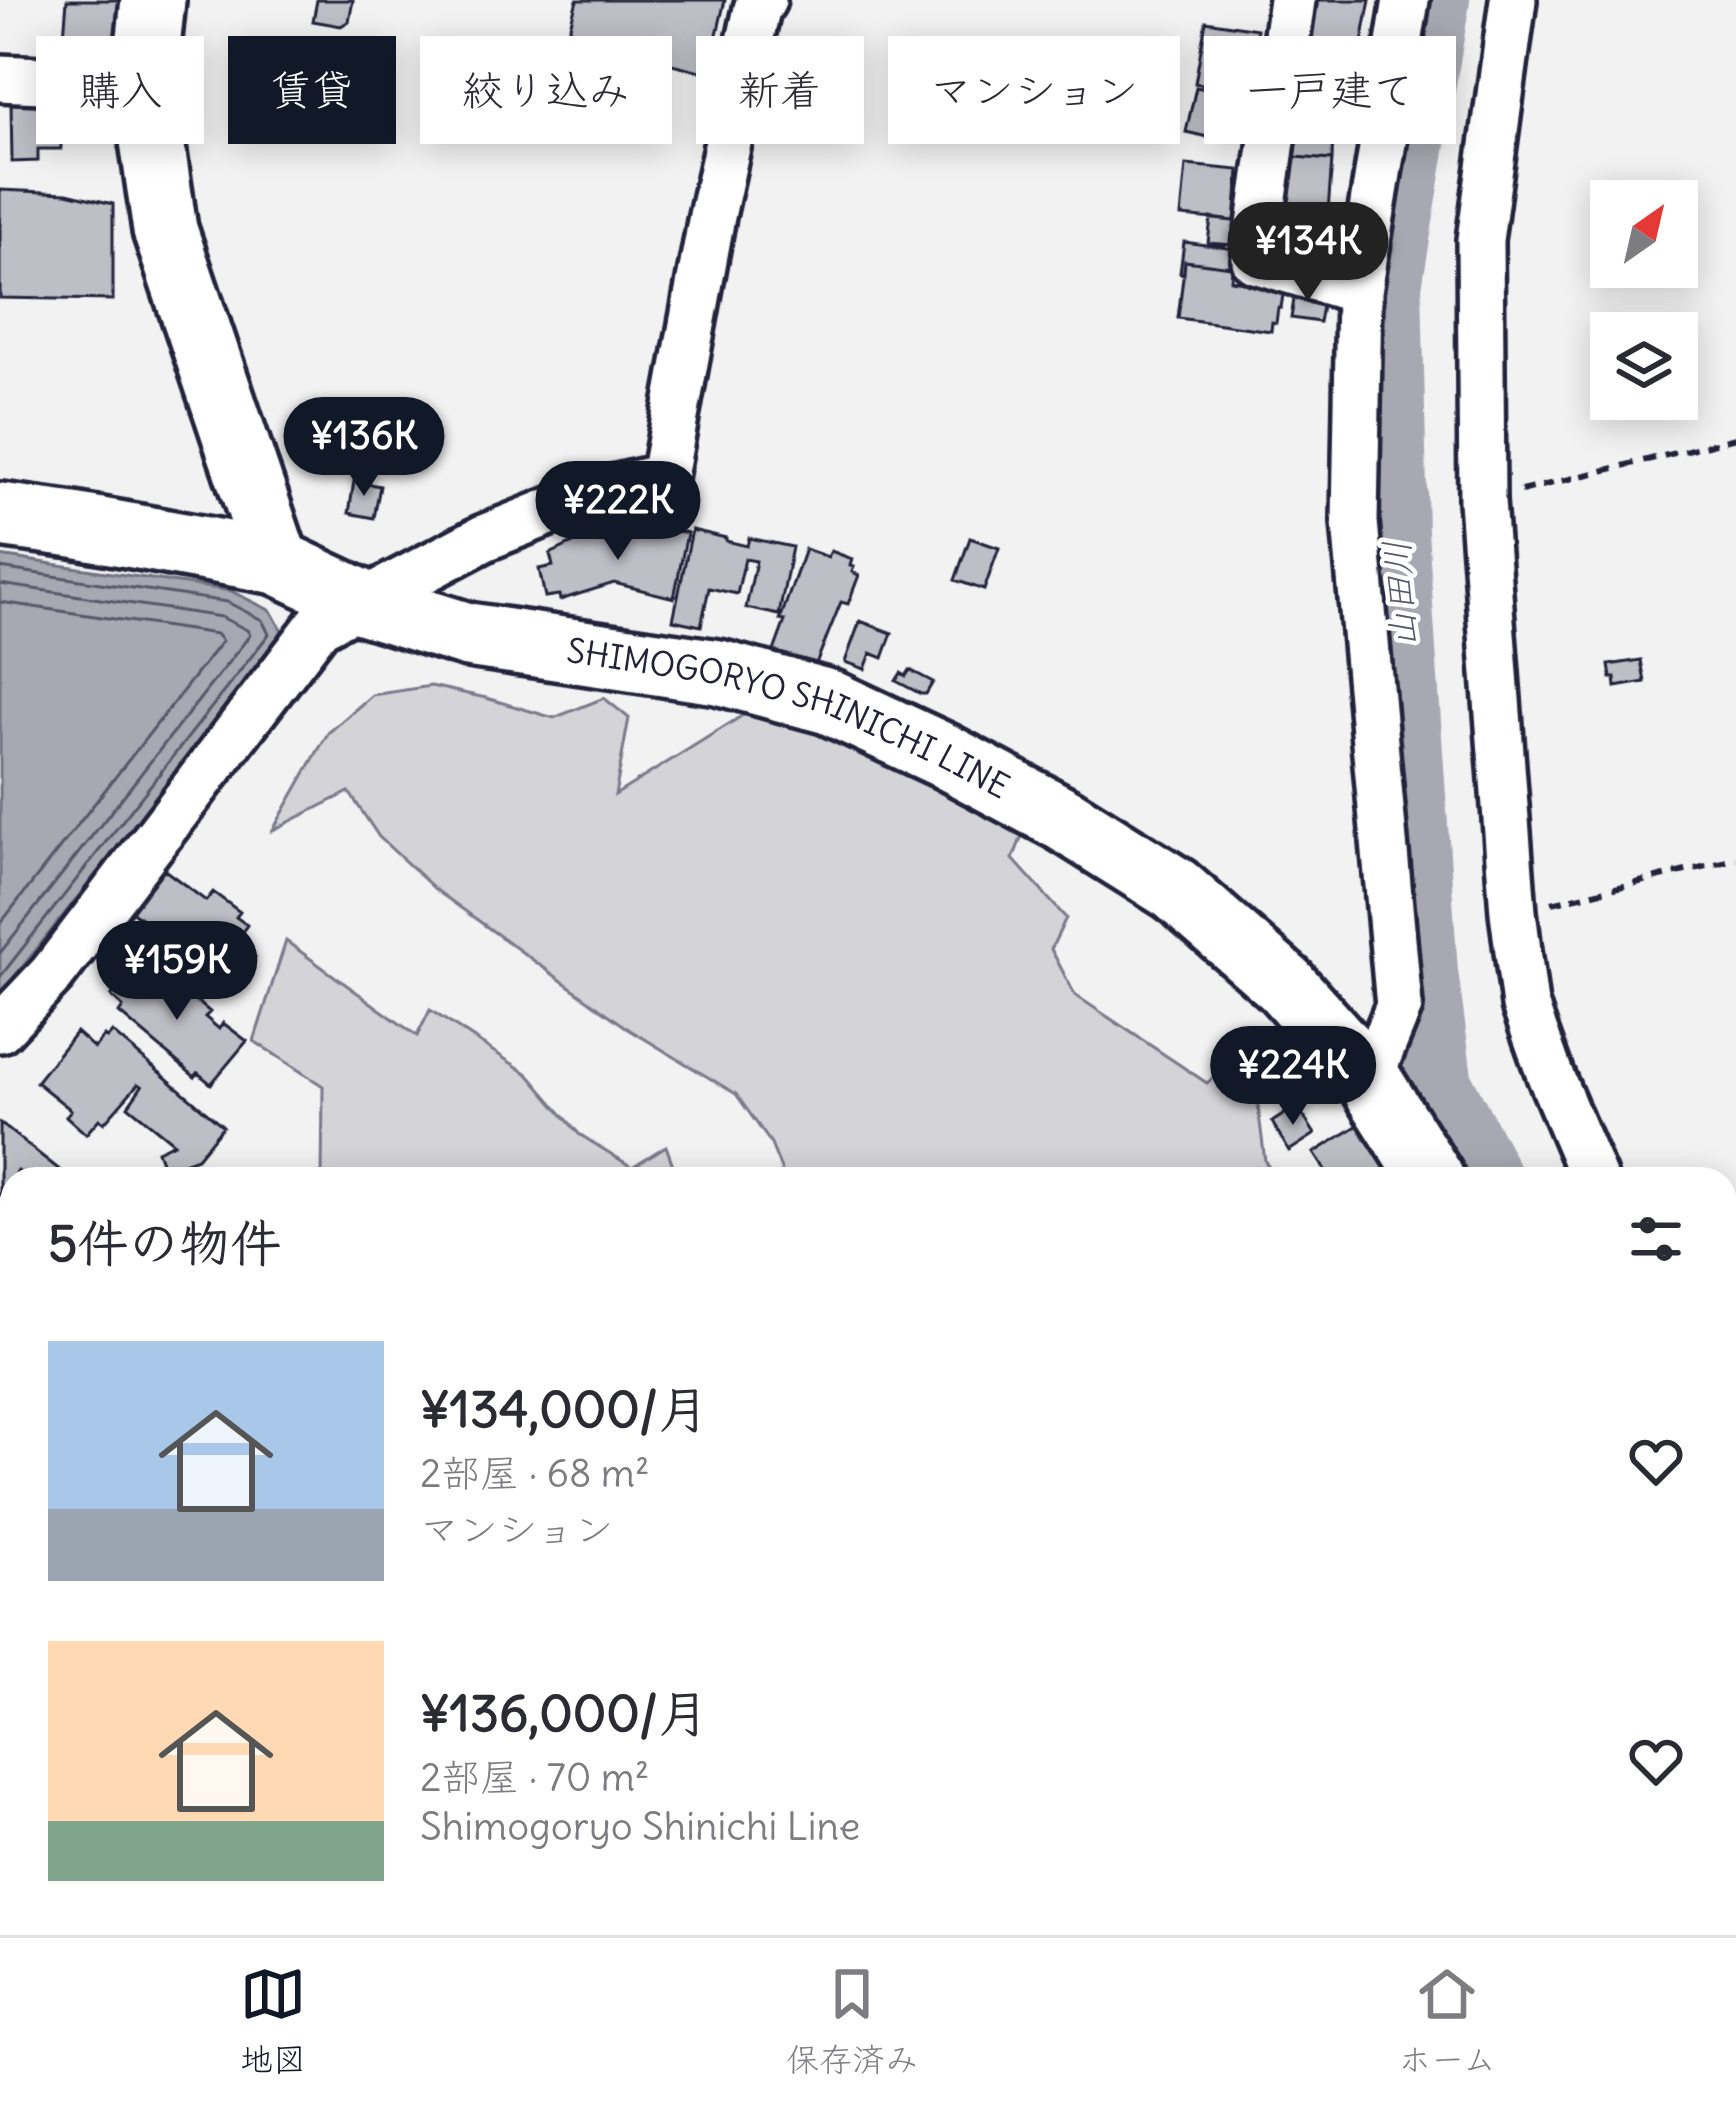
<!DOCTYPE html>
<html lang="ja">
<meta charset="utf-8">
<style>
:root{--surface:#fff;--page:#f7f7f7;--text:#2b2b33;--muted:#7c7c81;--line:#e1e1e2;--accent:#111827}
body{margin:0;font-family:Delius,"Klee One",sans-serif;background:var(--page);color:var(--text);height:100vh;display:flex;flex-direction:column;font-size:45px;white-space:nowrap}
*{box-sizing:border-box;margin:0}
p{font-size:39px;color:var(--muted)}
.icon{flex:none;width:66px;height:66px;fill:none;stroke:currentColor;stroke-width:2;stroke-linecap:round;stroke-linejoin:round}
.map{position:relative;flex:1;overflow:hidden}
.details{position:absolute;left:0px;top:1167px;width:1737px;height:768px;display:flex;flex-direction:column;background:var(--surface);border-radius:36px 36px 0 0;box-shadow:0 6px 30px #0003}
.details>*{flex:none}
.top-card{position:absolute;left:36px;top:36px;width:1665px;height:108px;display:flex;gap:24px}
.needle{width:78px;rotate:34deg}
.buttons{position:absolute;left:1590px;top:180px;display:grid;gap:24px}
.buttons a{display:grid;place-items:center;width:108px;height:108px;border-radius:0px;background:var(--surface);box-shadow:0 6px 30px #0003;font-size:60px}
.price{position:absolute;translate:-50% -102px;padding:0 27px;border-radius:42px;background:var(--accent);color:#fff;font-size:39px;line-height:78px;filter:drop-shadow(0 3px 6px #0008)}
.price::after{content:'';position:absolute;left:50%;top:72px;width:36px;height:27px;margin-left:-18px;background:inherit;clip-path:polygon(0 0,100% 0,50% 100%)}
.price.selected{background:#222;color:#fff}
ul{padding:0;list-style:none}
li{display:flex;align-items:center;gap:36px;height:300px;padding:0 48px}
li span{display:grid;place-items:center;flex:none;width:336px;height:240px;border-radius:0px;color:#555}
li>.icon{margin-inline-start:auto}
span .icon{width:144px;height:144px;fill:#fffc;stroke-width:1}
li b{font-size:51px}
h2{display:flex;justify-content:space-between;align-items:center;height:144px;padding:0 48px;font-size:51px}
.tag{padding:0 42px;border-radius:0px;background:var(--surface);box-shadow:0 6px 30px #0003;font-size:42px;line-height:108px}
.tag.selected{background:var(--accent);color:#fff}
.menu{display:flex;justify-content:space-around;align-items:center;height:168px;border-top:3px solid var(--line);background:var(--surface);font-size:33px;color:var(--muted)}
.menu a{display:grid;justify-items:center;gap:6px}
.menu .selected{color:var(--accent)}
.map>svg:first-child{display:block}
.green{fill:#d3d3d8;stroke:#7a7a8a;stroke-width:3}
.water{fill:#a8a8b2;stroke:#727282;stroke-width:3}
.lines{fill:none;stroke-linecap:round;stroke-linejoin:round}
.shore{stroke:#58586b;stroke-width:3}
.river{stroke:#a8a8b2;stroke-width:66}
.building{fill:#bebec6;stroke:#22223b;stroke-width:3}
.minor-casing{stroke:#22223b;stroke-width:54}
.secondary-casing{stroke:#22223b;stroke-width:72}
.path{stroke:#22223b;stroke-width:6;stroke-dasharray:12 9;stroke-linecap:butt}
.minor{stroke:#fff;stroke-width:45}
.secondary{stroke:#fff;stroke-width:63}
.labels{text-anchor:middle;dominant-baseline:central;stroke-width:9;stroke-linejoin:round;paint-order:stroke}
.street-label{font-size:33px;fill:#22223b;stroke:#fff}
.water-label{font-size:36px;font-style:italic;fill:#58586b;stroke:#fff}
</style>
<div class="map">
<svg width="1736" height="1935" viewBox="0 0 1736 1935">
<rect width="100%" height="100%" fill="#f2f2f3"/>
<filter id="ink" filterUnits="userSpaceOnUse"><feTurbulence type="fractalNoise" baseFrequency=".00833" numOctaves="2"/><feDisplacementMap in="SourceGraphic" scale="24" xChannelSelector="R" yChannelSelector="G"/><feConvolveMatrix kernelMatrix="1 2 1 2 8 2 1 2 1" color-interpolation-filters="sRGB"/></filter>
<g filter="url(#ink)">
<path class="green" d="M431,686L486,698L554,718L604,698L629,718L615,795L756,707L796,713L1025,828L1013,859L1066,918L1051,949L1075,995L1207,1083L1250,1044L1265,1161L1276,1179H785L770,1142L736,1094L630,1030L436,890L379,837L349,792L273,830L328,733L372,695Z
M286,941L417,1036L430,1010L528,1074L579,1134L632,1167L666,1146L678,1179H322L323,1086L254,1041Z
M0,1288L12,1295V1923H815L817,1935H0Z"/>
<path class="water" d="M0,556L231,591L271,611L285,636L0,995Z"/>
<g class="lines">
<path class="shore" d="M0,568L227,602L262,620L269,634L0,977
M0,584L221,617L247,630L250,635L0,953
M0,602L216,634L222,641L0,924"/>
<path class="river" d="M1437,0L1389,285L1395,532L1425,973L1440,1085L1489,1179
M1725,1626L1736,1649"/>
</g>
<path class="building" d="M67,0H125L122,38L111,37L110,52L63,49Z
M317,0H353L349,21L341,26L313,21Z
M577,0H725L708,73L664,62L660,74L612,62L615,50L567,37Z
M1316,0H1370L1361,48L1309,39Z
M1206,21L1257,29L1249,75L1219,69L1215,87L1195,83Z
M1304,64L1345,72L1333,129L1293,120Z
M1196,87L1248,98L1240,138L1213,133L1212,138L1186,132Z
M50,101V105H60L61,149H38V161L12,162L11,102Z
M1293,120L1333,129L1332,160L1284,156Z
M1284,156L1332,160L1328,211L1281,207Z
M1186,165L1239,170L1235,221L1181,216Z
M0,190L67,193L113,204V300L0,298Z
M1211,218L1235,221L1233,245L1208,243Z
M1301,224L1329,228L1324,254L1298,250Z
M1184,242L1235,249L1232,267L1185,261L1184,274L1180,273Z
M1185,261L1232,267L1231,280L1284,288L1281,308H1278L1276,323L1272,322L1271,331L1178,318Z
M1296,287L1325,291L1319,322L1291,318Z
M354,481L380,486L374,518L349,513Z
M657,526L687,533L674,598L614,583L560,600L559,595L545,597L539,569L553,566L550,554L575,542L623,528Z
M692,530L726,538V541L747,546L749,538L792,547L779,615L746,608L756,561L745,559L737,594L709,588L701,626L673,620Z
M970,538L999,548L984,590L955,580Z
M805,549L828,557L831,551L852,559L850,566L854,567L852,572L859,575L848,604L841,602L815,666L774,651L785,621L780,620Z
M860,621L892,633L883,658L871,653L865,669L845,662Z
M1641,660L1645,682L1616,687L1615,678H1611L1609,665Z
M910,670L933,682L926,694H921L896,681L901,673L906,676Z
M162,868L206,901L213,892L240,912L236,917L247,925L235,942L255,957L227,994L173,953L178,947L130,910Z
M127,938L150,957L141,967L138,964L136,966L117,950Z
M138,964L148,972L154,965L210,1012L205,1017L219,1029L223,1023L247,1041L211,1084L198,1073L195,1077L119,1013L123,1007L111,996Z
M76,1032L94,1048L104,1036L107,1038L112,1032L223,1126L197,1158L164,1170L157,1151L174,1143L128,1106L142,1086L138,1084L104,1123L99,1119L86,1134L66,1116L71,1110L36,1082Z
M1297,1106L1315,1134L1289,1151L1272,1122Z
M1363,1122L1401,1179H1331L1314,1153Z
M0,1123L61,1171L55,1179H28L18,1171L0,1194Z
M1736,1834V1902L1725,1904V1837Z
M1383,1923H1480L1495,1935H1387L1391,1929Z
M1616,1923H1645L1664,1935H1608Z"/>
<g class="lines">
<defs>
<path id="minor" d="M1292,0L1255,260L1359,291
M1513,0L1480,240L1482,501L1513,912L1525,1005L1550,1075L1594,1179
M0,78L144,85
M0,1029L52,974L319,625L484,538L596,493L664,477L712,216L757,9L763,0
M1369,1079L1399,1006L1355,522L1359,291L1406,0
M1725,1502L1736,1532
M1725,1591L1736,1585
M1003,1923V1935"/>
<g id="secondary">
<path d="M153,0L144,85L165,230L277,562"/>
<path id="s1" d="M0,515L73,525L277,562L362,602L468,635L718,672L829,702L947,757L1065,820L1175,889L1285,985L1369,1079L1432,1179"/>
<path d="M1725,1731L1736,1753"/>
</g>
</defs>
<use href="#minor" class="minor-casing"/>
<use href="#secondary" class="secondary-casing"/>
<path class="path" d="M1521,491L1736,438
M1552,903L1736,859"/>
<use href="#minor" class="minor"/>
<use href="#secondary" class="secondary"/>
</g>
</g>
<g class="labels">
<g class="street-label">
<text stroke="none"><textPath href="#s1" startOffset="819">SHIMOGORYO SHINICHI LINE</textPath></text>
</g>
<g class="water-label">
<text transform="translate(1400 594) rotate(-94)">山田川</text>
</g>
</g>
</svg>
<div class="buttons">
<a><svg class="needle" viewBox="-14 -14 28 28"><path d="M0-13l5 13h-10z" fill="#e53935"/><path d="M0 13l5-13h-10z" fill="#7c7c81"/></svg></a>
<a><svg class="icon" aria-label="layers" viewBox="0 0 24 24"><path d="M12 4l9 5-9 5-9-5zM3 14l9 5 9-5"/></svg></a>
</div>
<b class="price selected" style="left:1308px;top:304px">¥134K</b>
<b class="price" style="left:364px;top:499px">¥136K</b>
<b class="price" style="left:618px;top:563px">¥222K</b>
<b class="price" style="left:177px;top:1023px">¥159K</b>
<b class="price" style="left:1293px;top:1128px">¥224K</b>
<div class="top-card">
<a class="tag">購入</a>
<a class="tag selected">賃貸</a>
<a class="tag">絞り込み</a>
<a class="tag">新着</a>
<a class="tag">マンション</a>
<a class="tag">一戸建て</a>
</div>
<section class="details">
<h2>5件の物件<svg class="icon" aria-label="filters" viewBox="0 0 24 24"><path d="M4 7h16M4 17h16"/><circle cx="9" cy="7" r="2"/><circle cx="15" cy="17" r="2"/></svg></h2>
<ul>
<li><span style="background:linear-gradient(#a9c7e8 70%,#9aa5b1 0)"><svg class="icon" aria-label="home" viewBox="0 0 24 24"><path d="M3 11l9-7 9 7M6 9v11h12V9"/></svg></span><div><b>¥134,000/月</b><p>2部屋 · 68 m²</p><p>マンション</p></div><svg class="icon" aria-label="heart" viewBox="0 0 24 24"><path d="M12 20l-8-8c-3-5 5-10 8-4 3-6 11-1 8 4z"/></svg></li>
<li><span style="background:linear-gradient(#ffd9b3 75%,#7fa58c 0)"><svg class="icon" aria-label="home" viewBox="0 0 24 24"><path d="M3 11l9-7 9 7M6 9v11h12V9"/></svg></span><div><b>¥136,000/月</b><p>2部屋 · 70 m²</p><p>Shimogoryo Shinichi Line</p></div><svg class="icon" aria-label="heart" viewBox="0 0 24 24"><path d="M12 20l-8-8c-3-5 5-10 8-4 3-6 11-1 8 4z"/></svg></li>
</ul>
</section>
</div>
<nav class="menu">
<a class="selected"><svg class="icon" aria-label="map" viewBox="0 0 24 24"><path d="M3 6l6-2 6 2 6-2v14l-6 2-6-2-6 2zM9 4v14M15 6v14"/></svg>地図</a>
<a><svg class="icon" aria-label="saved" viewBox="0 0 24 24"><path d="M7 4h10v16l-5-4-5 4z"/></svg>保存済み</a>
<a><svg class="icon" aria-label="home" viewBox="0 0 24 24"><path d="M3 11l9-7 9 7M6 9v11h12V9"/></svg>ホーム</a>
</nav>
